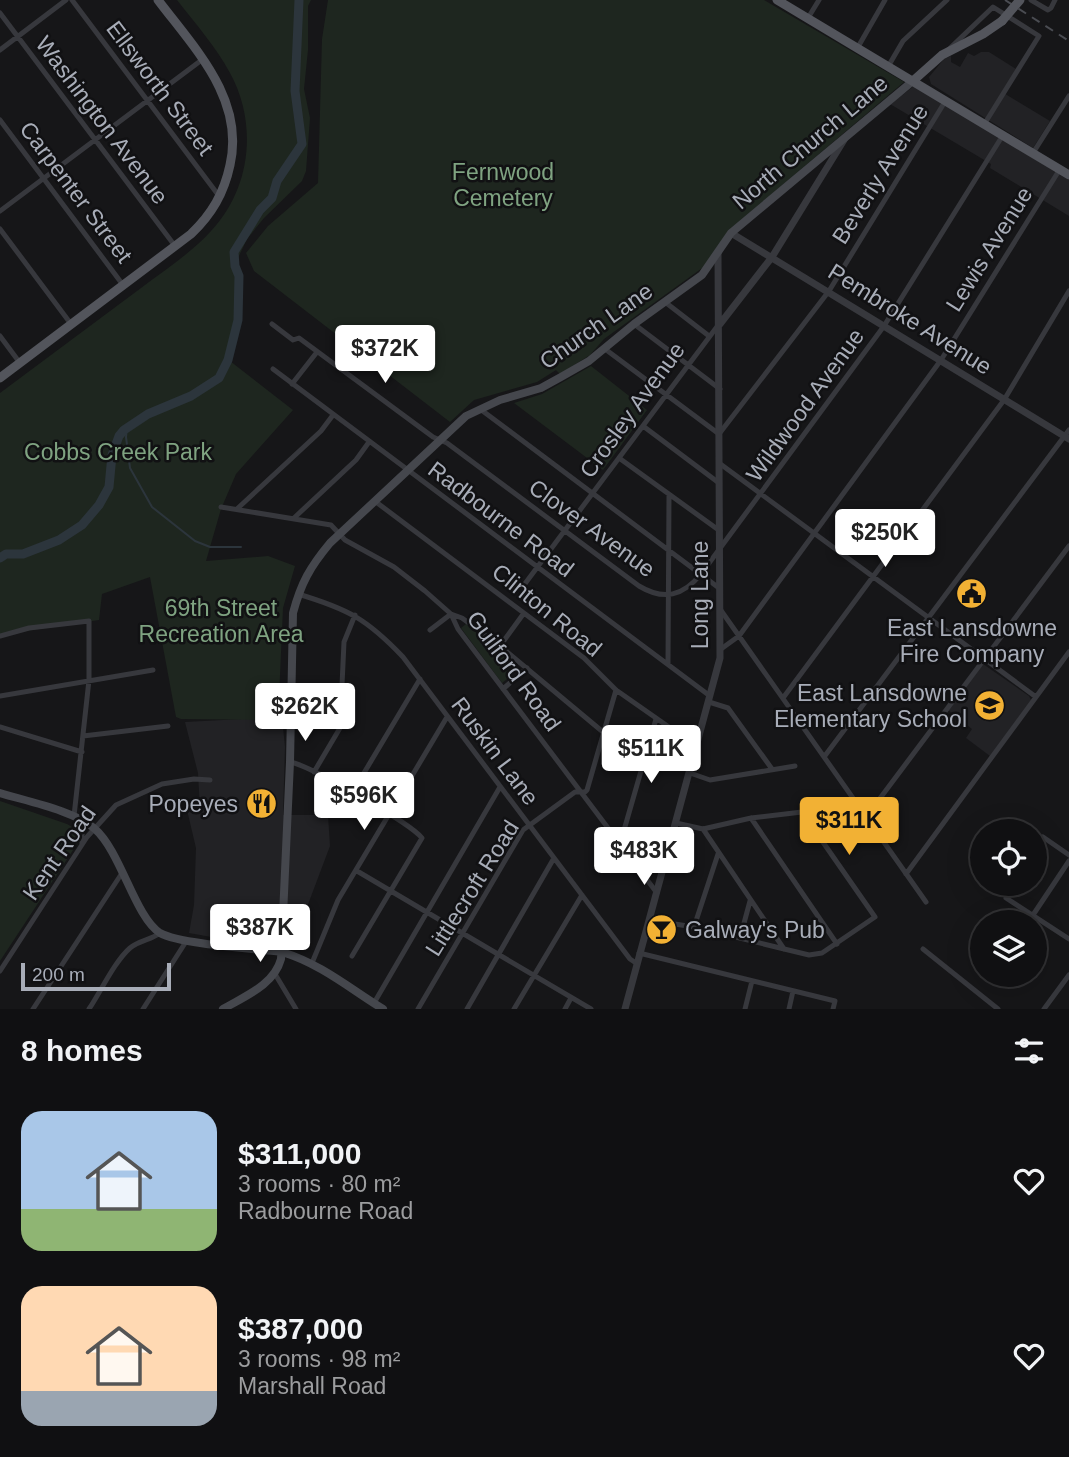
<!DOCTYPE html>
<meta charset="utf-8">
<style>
:root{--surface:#101012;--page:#19191b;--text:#f1f3f6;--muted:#9c9d9f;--line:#303032;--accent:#f2b134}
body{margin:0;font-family:Arial,sans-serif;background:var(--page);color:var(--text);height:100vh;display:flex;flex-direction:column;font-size:26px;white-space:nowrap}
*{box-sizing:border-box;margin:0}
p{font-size:23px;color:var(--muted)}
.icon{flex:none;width:38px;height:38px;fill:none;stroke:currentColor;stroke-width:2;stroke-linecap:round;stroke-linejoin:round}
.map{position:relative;height:1009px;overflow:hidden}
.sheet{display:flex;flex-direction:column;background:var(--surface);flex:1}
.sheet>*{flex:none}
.fabs{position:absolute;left:970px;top:819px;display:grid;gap:14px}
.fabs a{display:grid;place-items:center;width:77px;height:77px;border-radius:50%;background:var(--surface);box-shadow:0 7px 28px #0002,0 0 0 2px var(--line);font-size:35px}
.scale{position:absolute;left:21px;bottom:18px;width:150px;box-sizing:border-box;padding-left:7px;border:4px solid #a8adb8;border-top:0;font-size:19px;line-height:24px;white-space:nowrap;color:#a8adb8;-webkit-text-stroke:5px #111113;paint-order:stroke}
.price{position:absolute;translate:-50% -60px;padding:0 16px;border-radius:7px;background:#fff;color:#222;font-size:23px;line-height:46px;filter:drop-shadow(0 2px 4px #0008)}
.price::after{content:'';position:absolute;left:50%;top:42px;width:21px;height:16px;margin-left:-10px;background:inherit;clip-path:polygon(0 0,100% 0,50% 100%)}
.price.active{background:var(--accent);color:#111}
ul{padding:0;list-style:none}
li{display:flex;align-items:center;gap:21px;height:175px;padding:0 21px}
li span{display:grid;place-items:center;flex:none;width:196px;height:140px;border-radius:21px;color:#555}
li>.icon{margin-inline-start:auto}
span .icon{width:84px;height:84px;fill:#fffc;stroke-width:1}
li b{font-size:30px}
h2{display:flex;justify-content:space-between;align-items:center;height:84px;padding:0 21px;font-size:30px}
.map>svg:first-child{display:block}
.built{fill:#222225}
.green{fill:#1e261f}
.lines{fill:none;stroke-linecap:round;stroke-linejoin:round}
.stream{stroke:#2c353c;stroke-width:2}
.river{stroke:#2c353c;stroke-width:9}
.minor{stroke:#37383d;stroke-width:5}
.tertiary{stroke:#37383d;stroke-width:7}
.secondary{stroke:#45474d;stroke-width:8}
.primary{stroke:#53555c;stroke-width:9}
.rail{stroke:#4a4c52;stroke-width:2;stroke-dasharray:9 7;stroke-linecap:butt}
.primary-bridge{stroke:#53555c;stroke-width:9}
.labels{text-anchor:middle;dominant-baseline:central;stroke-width:5;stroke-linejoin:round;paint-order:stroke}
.street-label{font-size:23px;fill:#a8adb8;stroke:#111113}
.park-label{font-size:23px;fill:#7fa381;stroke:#111113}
.poi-label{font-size:23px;fill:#a8adb8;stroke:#111113;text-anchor:end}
</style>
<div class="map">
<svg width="1069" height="1009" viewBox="0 0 1069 1009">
<rect width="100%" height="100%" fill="#161618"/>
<path class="built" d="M981,52H989L1016,69L1002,92L1050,121L1033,148L931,84L929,77L944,59L951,56V62L960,67L968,53L974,56Z
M914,86L1069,180V216L990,168L991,164L890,104Z
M983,664L1029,696L1031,700L990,756L966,738L972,729L948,710Z
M282,717L285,747L283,815H328L330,846L301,923L278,918L276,944L217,938L189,933L194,905L196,848L187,810L200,809L198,773L185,722Z"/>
<path class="green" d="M177,0H311L308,6V50L304,89L310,118L306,171L302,181L264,218L247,239L238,258L241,290L238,331L230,361L293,410L236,474L221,509L206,561L268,556L295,566L283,608L278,720L181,719L176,717L150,577L102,594L99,620L0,635V393C47,358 94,323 141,288C165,270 191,253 211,231C251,189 258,124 230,73C216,47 195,23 177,0Z
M328,0H764L904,82L728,231L705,266L604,339L590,355L560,374L556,370L537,382L474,400L450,422L254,271L246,253L268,226L318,183L322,39Z
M591,366L647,410L603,470L514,403L542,394Z
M466,624L520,669L502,683L461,628Z
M0,801L67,824C76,829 78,833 77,844L0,961Z"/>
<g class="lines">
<path class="stream" d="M127,428L126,437L130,468L152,507L195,541L210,547H241"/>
<path class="river" d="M0,558L6,554H23L59,540L82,525L99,505L109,487L112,455L119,436L124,430L148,414L191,396L219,378L228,360L238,320L239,276L235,266L234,252L260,210L272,198L277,181L302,144L295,91L299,0"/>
<path class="minor" d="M72,0L219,196
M1031,0L1048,10L1051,8L1055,0
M0,13L175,246
M808,18L819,0
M858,47L885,0
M0,50L66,0
M947,51L993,7L1039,36L985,123
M889,65L903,41L947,0
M0,120L123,285
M1033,153L1069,96
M0,211L203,59
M0,229L71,324
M665,302L709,336
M272,324L293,340L299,338L433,437L447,443L639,586C664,601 683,596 701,574L884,326L1003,135
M634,324L720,389
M0,336L20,363
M605,349L719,434L829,291L946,100
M273,369L710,696
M292,384L317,352
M480,409L719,588
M643,426L719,483
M619,458L720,531
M719,463L1036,697
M376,502L584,658L616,690L696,746
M221,507L331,525L345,540L394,567L425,591L451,614L458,629L657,893
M238,508L321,431L333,415
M294,518L356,460L369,442
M524,585L719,324
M298,594C348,609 367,619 403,657L630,959L636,963
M720,609L926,902
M430,630L451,614L462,618L500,646L603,732
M0,636L29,628L89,621V680L74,816L82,833V844
M500,646L524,613
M721,649L739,636L941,360L1060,169
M668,664L669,496
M503,689L527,668
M0,696L153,670
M783,698L1004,400L1069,291
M709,702L728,708L772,769
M0,727L82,752
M83,736L168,726
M824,757L1069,430
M290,762C309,765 410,823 422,838L352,956
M314,772L340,728L344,642L355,615
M690,773L710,780L795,766
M352,793L420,679
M866,817L1069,546
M751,818L837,944
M703,829L784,949
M1043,837L1069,855
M620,844L656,719
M630,857L664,866
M357,871L591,1009
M906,874L1069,652
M1006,898L1069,939
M1033,915L1069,861
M649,920L694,927L809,955L822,953L875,917L802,812L751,818L703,829L676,823
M694,927L718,854
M740,938L750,901
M923,949L998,1009
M639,953L835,1001L833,1009
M312,963L338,900L447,717
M0,971L87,837L116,805L162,784L194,779L210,780
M275,974L296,1009
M374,1003L500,787
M33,1009L122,873
M89,1009C101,991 115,961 130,948C140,940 151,940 160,933
M143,1009L187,940
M418,1009L523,830L575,792H585L587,790L616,690
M467,1009L554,858
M514,1009L582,895
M565,1009L571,998
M745,1009L752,981
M789,1009L793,991
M1044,1009L1069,975"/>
<path class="tertiary" d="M731,233L1069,439
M720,324L772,257L844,140
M625,1009L720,658L718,253"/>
<path class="secondary" d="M0,793C26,801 76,811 95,829C121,852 135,917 160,933C179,944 257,949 282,952C321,964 349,988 383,1009
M223,1009C245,996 274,985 281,959L290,762L293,613C301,583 310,567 330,543L466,416L500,400L541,388L561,377L589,361L634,324L702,275L731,233L914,80"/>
<path class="primary" d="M777,0L1069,175
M914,80L942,55L983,34L1002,21
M0,378L191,234C212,214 224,193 230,165C245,99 195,49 158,0"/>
<path class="rail" d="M1005,0L1069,41"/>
<path class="primary-bridge" d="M1002,21L1020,0"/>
</g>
<defs>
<symbol id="civic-disc" viewBox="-11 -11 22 22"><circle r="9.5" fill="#f2b134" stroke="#111113"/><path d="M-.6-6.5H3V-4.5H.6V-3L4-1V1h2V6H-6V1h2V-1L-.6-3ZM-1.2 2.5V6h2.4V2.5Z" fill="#111"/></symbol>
<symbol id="school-disc" viewBox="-11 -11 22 22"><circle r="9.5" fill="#f2b134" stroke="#111113"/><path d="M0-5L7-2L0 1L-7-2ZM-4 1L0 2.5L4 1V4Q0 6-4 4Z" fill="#111"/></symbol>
<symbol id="restaurant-disc" viewBox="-11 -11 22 22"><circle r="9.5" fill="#f2b134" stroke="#111113"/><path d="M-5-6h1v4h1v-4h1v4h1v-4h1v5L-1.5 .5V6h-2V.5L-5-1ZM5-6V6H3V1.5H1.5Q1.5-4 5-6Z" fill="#111"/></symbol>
<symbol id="bar-disc" viewBox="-11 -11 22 22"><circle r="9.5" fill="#f2b134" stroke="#111113"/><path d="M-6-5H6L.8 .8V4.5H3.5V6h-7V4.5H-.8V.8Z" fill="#111"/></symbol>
</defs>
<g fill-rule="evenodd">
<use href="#civic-disc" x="954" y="576" width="35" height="35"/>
<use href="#school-disc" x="972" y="688" width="35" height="35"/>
<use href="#restaurant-disc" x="244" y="786" width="35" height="35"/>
<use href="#bar-disc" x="644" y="912" width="35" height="35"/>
</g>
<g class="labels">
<g class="street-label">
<text transform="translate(160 88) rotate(53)">Ellsworth Street</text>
<text transform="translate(102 120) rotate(53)">Washington Avenue</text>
<text transform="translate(810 142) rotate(-40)">North Church Lane</text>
<text transform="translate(880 174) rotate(-58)">Beverly Avenue</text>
<text transform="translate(76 192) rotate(53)">Carpenter Street</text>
<text transform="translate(989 249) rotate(-58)">Lewis Avenue</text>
<text transform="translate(910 319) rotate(32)">Pembroke Avenue</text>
<text transform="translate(596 326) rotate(-35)">Church Lane</text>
<text transform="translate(805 405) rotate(-54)">Wildwood Avenue</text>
<text transform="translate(632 410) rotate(-54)">Crosley Avenue</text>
<text transform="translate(501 519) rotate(37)">Radbourne Road</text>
<text transform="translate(592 528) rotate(36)">Clover Avenue</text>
<text transform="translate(700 595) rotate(-90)">Long Lane</text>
<text transform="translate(547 610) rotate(39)">Clinton Road</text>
<text transform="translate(514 671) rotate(54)">Guilford Road</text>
<text transform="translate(495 751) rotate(53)">Ruskin Lane</text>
<text transform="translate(59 853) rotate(-55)">Kent Road</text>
<text transform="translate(472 888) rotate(-58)">Littlecroft Road</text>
</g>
<g class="park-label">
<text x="503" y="172">Fernwood<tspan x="503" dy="26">Cemetery</tspan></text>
<text x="118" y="452">Cobbs Creek Park</text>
<text x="221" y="608">69th Street<tspan x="221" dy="26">Recreation Area</tspan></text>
</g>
<g class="poi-label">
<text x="972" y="628" text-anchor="middle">East Lansdowne<tspan x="972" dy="26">Fire Company</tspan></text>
<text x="967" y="693">East Lansdowne<tspan x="967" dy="26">Elementary School</tspan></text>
<text x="238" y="804">Popeyes</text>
<text x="685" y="930" text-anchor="start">Galway's Pub</text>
</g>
</g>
</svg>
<div class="fabs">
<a><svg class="icon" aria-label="locate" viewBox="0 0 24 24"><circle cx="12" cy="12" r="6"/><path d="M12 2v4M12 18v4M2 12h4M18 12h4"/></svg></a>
<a><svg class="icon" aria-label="layers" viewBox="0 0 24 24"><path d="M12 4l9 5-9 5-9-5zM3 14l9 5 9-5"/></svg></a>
</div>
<div class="scale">200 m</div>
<b class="price" style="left:385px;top:385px">$372K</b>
<b class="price" style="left:885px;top:569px">$250K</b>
<b class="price" style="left:305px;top:743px">$262K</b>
<b class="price" style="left:651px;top:785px">$511K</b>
<b class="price" style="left:364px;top:832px">$596K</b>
<b class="price active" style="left:849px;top:857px">$311K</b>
<b class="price" style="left:644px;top:887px">$483K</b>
<b class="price" style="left:260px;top:964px">$387K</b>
</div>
<section class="sheet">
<h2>8 homes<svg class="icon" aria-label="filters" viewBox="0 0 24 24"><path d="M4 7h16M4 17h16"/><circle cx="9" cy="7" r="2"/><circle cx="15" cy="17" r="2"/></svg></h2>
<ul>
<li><span style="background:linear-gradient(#a9c7e8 70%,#8fb573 0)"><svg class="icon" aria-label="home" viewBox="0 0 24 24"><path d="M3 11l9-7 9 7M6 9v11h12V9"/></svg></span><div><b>$311,000</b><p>3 rooms · 80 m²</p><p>Radbourne Road</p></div><svg class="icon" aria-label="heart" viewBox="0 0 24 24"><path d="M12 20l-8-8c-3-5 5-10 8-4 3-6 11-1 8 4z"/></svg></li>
<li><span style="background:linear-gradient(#ffd9b3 75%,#9aa5b1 0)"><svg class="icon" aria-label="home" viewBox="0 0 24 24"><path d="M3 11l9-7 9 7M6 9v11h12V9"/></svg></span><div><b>$387,000</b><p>3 rooms · 98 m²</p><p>Marshall Road</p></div><svg class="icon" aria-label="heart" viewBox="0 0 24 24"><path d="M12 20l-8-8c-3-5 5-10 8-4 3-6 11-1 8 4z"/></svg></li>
</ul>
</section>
